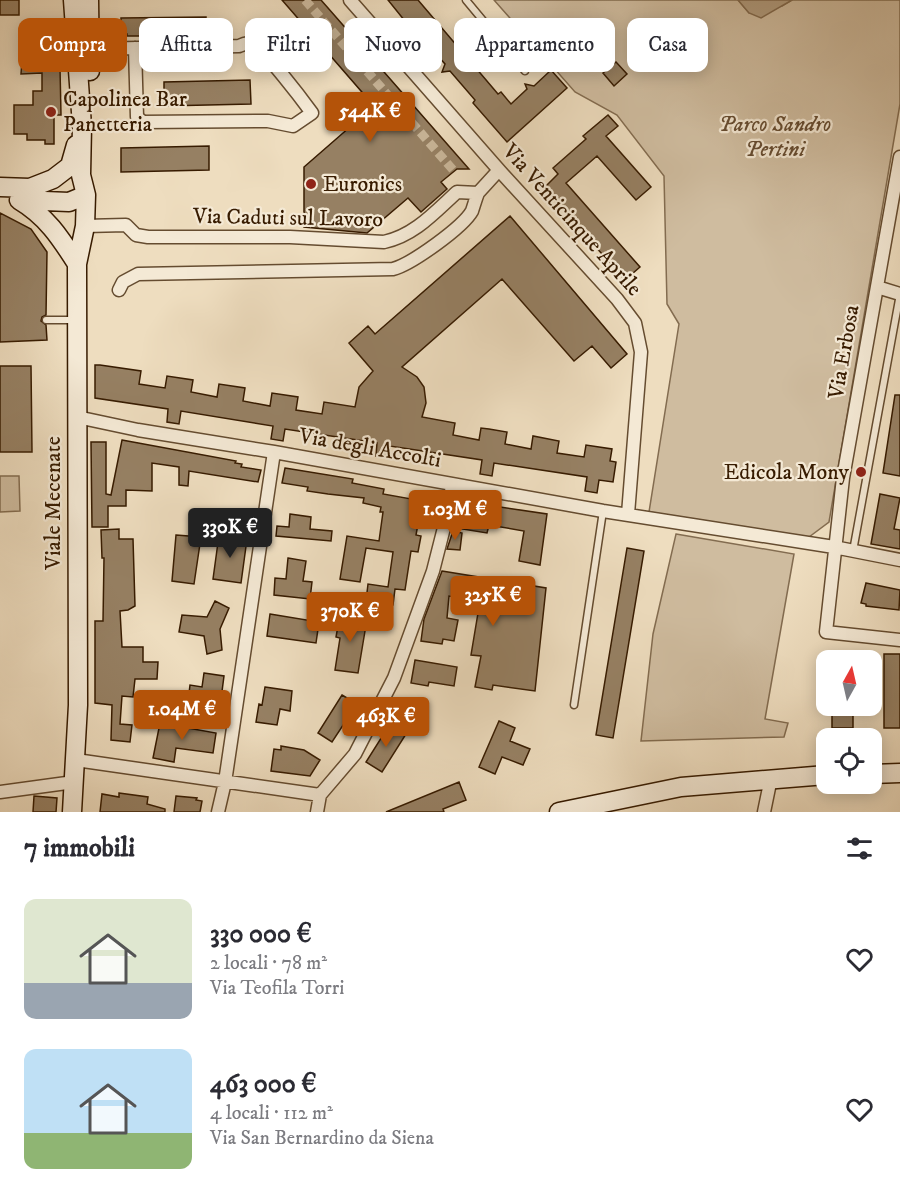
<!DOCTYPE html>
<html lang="it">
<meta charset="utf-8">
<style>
:root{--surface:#fff;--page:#f2f2f3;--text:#2b2b33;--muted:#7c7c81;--accent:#b45309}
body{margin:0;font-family:"IM FELL DW Pica",serif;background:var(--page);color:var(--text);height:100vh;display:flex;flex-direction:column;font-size:22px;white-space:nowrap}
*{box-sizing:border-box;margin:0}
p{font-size:20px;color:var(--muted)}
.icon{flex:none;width:33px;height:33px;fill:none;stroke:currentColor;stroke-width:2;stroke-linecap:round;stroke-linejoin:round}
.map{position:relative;height:812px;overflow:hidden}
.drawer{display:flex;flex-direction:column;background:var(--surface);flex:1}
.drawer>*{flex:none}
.banner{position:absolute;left:18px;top:18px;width:864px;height:54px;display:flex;gap:12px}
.needle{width:39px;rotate:8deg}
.controls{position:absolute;left:816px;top:650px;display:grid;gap:12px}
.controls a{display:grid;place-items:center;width:66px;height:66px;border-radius:12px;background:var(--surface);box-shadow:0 3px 15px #0003;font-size:30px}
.price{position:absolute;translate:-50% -51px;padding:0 14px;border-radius:6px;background:var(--accent);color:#fff;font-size:20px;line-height:39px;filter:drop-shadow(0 2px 3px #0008)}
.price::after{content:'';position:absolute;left:50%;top:36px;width:18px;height:14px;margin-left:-9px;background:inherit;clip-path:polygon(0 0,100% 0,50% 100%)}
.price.on{background:#222;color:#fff}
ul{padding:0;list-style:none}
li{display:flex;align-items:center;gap:18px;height:150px;padding:0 24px}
li span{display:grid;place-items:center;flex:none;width:168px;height:120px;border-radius:12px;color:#555}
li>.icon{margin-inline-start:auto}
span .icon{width:72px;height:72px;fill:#fffc;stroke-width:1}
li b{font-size:26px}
h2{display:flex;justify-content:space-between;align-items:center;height:72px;padding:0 24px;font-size:26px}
.tag{padding:0 21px;border-radius:12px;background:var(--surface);box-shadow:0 3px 15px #0003;font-size:21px;line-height:54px}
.tag.on{background:var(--accent);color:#fff}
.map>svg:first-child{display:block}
.green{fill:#cfbc9f;stroke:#836c50;stroke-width:1.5}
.water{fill:#b09b7e;stroke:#80684c;stroke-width:1.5}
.building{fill:#968063;stroke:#371b00;stroke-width:1.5}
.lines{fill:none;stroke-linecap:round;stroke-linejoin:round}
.pedestrian-tunnel{stroke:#c9b699;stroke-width:9;stroke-dasharray:9 4.5;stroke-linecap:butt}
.service-casing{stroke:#654c30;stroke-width:9}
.minor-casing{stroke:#654c30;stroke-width:15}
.secondary-casing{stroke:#371b00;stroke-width:21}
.service{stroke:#f4e9d5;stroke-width:6}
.minor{stroke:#f4e9d5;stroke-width:12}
.secondary{stroke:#f4e9d5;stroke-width:18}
.poi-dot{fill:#8f2418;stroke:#f4e9d5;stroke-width:2}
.labels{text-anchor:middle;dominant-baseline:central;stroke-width:4.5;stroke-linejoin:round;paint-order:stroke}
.poi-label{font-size:22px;fill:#371b00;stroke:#f4e9d5;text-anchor:start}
.park-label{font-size:22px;font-style:italic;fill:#654b30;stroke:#f4e9d5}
.street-label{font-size:22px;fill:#371b00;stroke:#f4e9d5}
</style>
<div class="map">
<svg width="900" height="812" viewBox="0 0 900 812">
<rect width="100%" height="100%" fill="#eeddbf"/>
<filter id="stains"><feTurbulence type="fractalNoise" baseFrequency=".00333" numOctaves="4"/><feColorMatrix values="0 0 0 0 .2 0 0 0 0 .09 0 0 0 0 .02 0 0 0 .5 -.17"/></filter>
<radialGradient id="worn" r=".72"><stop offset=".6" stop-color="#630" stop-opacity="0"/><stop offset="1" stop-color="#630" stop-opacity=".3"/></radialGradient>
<path class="green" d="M494,0H738L749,13L782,6L792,0H900V104L829,522L809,537L649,512L679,324L667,304L664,176L617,115L575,92Z
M0,476H19L20,511L0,512Z
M676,534L794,554L765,719L788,723L784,737L641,741L653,634Z"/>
<path class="water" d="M738,0H792L761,18L749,13Z"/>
<path class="building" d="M0,0H19V15H0Z
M282,0H321L469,169H457L452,173L441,182L447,189L421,212L408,198L367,233L304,227V167L374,106Z
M388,0H418L498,94L501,92L511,104L527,89L525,84L534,86L551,70L567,88L507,142L473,103L475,100L450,71L442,72L445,64L420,36L411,39L413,31Z
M206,17V33H199V36H127V34H121V18Z
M25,21H55V56L57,68H60L61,115H54V144H45V140H27V134H14V105H33V91H42V73L21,74Z
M616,62L627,74L614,86L603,73Z
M250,80L251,104L164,106V82Z
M608,115L618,126L606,136L651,187L636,200L597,156L566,183L640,267L625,280L548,193L551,191L546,186L558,174L553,168L586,139L583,136Z
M209,146V170L121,172V148Z
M0,213L31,229L47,252L46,315L42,317L41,321L46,325L47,340L0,342Z
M510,216L627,354L611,368L592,346L574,361L502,279L402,367L417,377L424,387L426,403L422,417L455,423L453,435L479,440L481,428L489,429L507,432L505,444L531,449L533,436L559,441L557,453L584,457L586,445L612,449L610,461L616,462L613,482L599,480L597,493L585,491L587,477L494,463L492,476L480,474L482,460L390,446L388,458L376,456L377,443L285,429L283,441L271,439L273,426L181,411L179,424L167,422L168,409L95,398V365H100L141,371L139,384L165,388L167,376L193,380L191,392L217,397L219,384L245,388L243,401L270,406L272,393L298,397L296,410L322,414L324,402L355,407L359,387L373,371L349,343L368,326L375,334Z
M0,366H31L32,452H0Z
M895,395H900V476L883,473Z
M122,440L236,461L235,463L242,464L241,467L261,470L258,482L189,471L188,486L179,485V467L152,463V491L126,490V506H108V527H92L91,442H106V494L111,495Z
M285,468L353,479L352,483L384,489L383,494L422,501L423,495L439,498L436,516L420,513L416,535L421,536L418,552L411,551L405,590L395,589L393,605L366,601L368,584L388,587L393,552L366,548L360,582L340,579L347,536L379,541L383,512H380L381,507L363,503L364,498L328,494L307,491L308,487L282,483Z
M880,494L900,498L894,529L900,530V549L871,544Z
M460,501L547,514L540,565L519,561L524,531L489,525L487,533L456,528Z
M290,514L311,517L310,529L332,531L331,541L276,536L277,526L289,527Z
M119,529V539H133L135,606L128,610L120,611L122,647H143V662H158L157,679H135L133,697L122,696L120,724L132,725L130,742L111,740L112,705L95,703V621H103L104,558H102L101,530Z
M453,531L462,533L460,550L447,549Z
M176,535L201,537L194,584L172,581Z
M219,535L247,539L241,583L213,579Z
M627,548L644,551L613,738L596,735Z
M288,558L306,561L303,581L312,582L310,599L274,595L275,578L286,579Z
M442,571L546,588L535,691L493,685L492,690L475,687L481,656L471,655L480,601L449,596L447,618L458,620L454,641L443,639L442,644L421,641L424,619Z
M866,583L900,590L899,610L866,606V604L861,603Z
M215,601L229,608L220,629L222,650L207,654L204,636L179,632L182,615L207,617Z
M270,614L319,622L316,643L267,636Z
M340,615L367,619L358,673L335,670L340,638L336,637Z
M884,654H900V728H884Z
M415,660L457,667L454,686L429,682L428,686L411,683Z
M204,673L224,676L221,699L216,698L215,706L188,702L190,685L202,687Z
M265,687L292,691L290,711L280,709L277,725L256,722L259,704L262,705Z
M342,695L357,704L332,742L318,733Z
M832,705H853V728H832Z
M499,721L515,728L510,741L530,749L523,765L502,757L495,774L479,767Z
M160,723L216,733L213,753L176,748L174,762L153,758Z
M390,724L406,734L382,772L366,762Z
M281,746L304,750L320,760L310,776L271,771L274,749L281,750Z
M459,782L466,800L443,809L444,812H386Z
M119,793L148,797L147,804L165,809V812H100L102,794L119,797Z
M34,796L57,798L56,812H33Z
M176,796L197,798L196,800L202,801L200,812H174Z"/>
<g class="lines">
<path class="pedestrian-tunnel" d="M305,0L454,171"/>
<defs>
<path id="service" d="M466,0L525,71
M46,320H76
M853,551L900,294
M574,705L603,511"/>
<path id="minor" d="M350,0L499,170L617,299L635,323L641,352L628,514
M89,49L239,46C244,44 248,42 253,45C267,53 301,98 312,113L293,126L268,121L143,122L137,117L135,48
M900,157L843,478L826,632L900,640
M85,226L126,225L136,235L148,237H290L384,242C414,236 435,212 457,192L478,193L499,170
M877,287L900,294
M119,290L123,282L138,274L393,269C412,264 463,227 472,211C474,205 476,198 478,193
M77,417L138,430L274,452L603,511L834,547L900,560
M76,760L320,795
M0,792L74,782
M218,812L225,782L274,452
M317,812L320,795L355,754L394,678L433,571L449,508L452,484
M764,812L771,778"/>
<path id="secondary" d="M89,0L90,71
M0,187L30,188L53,179L70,166L76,145
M19,200C46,216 60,237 77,264
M20,200L69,202L86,195
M872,774L900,773
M72,812L78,705L77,264L85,226L86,195L81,175L82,126L73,0
M559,812L681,787L826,775"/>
</defs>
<use href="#service" class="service-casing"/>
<use href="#minor" class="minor-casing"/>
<use href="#secondary" class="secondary-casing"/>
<use href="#service" class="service"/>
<use href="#minor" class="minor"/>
<use href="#secondary" class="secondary"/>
</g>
<g class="poi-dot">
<circle cx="51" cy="112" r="6"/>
<circle cx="311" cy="184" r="6"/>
<circle cx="861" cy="472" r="6"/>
</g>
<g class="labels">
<g class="poi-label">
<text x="63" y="99">Capolinea Bar<tspan x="63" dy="25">Panetteria</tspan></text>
<text x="323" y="184">Euronics</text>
<text x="849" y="472" text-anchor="end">Edicola Mony</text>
</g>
<g class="park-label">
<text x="775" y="124">Parco Sandro<tspan x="775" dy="25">Pertini</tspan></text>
</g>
<g class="street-label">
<text transform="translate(288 218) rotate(1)">Via Caduti sul Lavoro</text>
<text transform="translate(572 220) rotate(48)">Via Venticinque Aprile</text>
<text transform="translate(844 352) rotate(-80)">Via Erbosa</text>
<text transform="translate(370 448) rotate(10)">Via degli Accolti</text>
<text transform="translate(53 503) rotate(-90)">Viale Mecenate</text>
</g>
</g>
<rect width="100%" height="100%" filter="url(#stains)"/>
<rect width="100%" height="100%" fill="url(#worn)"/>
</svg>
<div class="controls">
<a><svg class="needle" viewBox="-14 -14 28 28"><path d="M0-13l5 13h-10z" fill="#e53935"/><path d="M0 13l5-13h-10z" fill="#7c7c81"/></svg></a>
<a><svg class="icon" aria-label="locate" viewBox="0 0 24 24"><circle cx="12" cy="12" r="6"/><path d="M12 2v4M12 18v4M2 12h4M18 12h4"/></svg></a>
</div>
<b class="price" style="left:370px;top:143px">544K €</b>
<b class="price" style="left:455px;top:541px">1.03M €</b>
<b class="price on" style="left:230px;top:559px">330K €</b>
<b class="price" style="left:493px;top:627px">325K €</b>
<b class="price" style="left:350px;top:643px">370K €</b>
<b class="price" style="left:182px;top:741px">1.04M €</b>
<b class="price" style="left:386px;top:748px">463K €</b>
<div class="banner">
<a class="tag on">Compra</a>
<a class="tag">Affitta</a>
<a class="tag">Filtri</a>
<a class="tag">Nuovo</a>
<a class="tag">Appartamento</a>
<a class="tag">Casa</a>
</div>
</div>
<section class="drawer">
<h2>7 immobili<svg class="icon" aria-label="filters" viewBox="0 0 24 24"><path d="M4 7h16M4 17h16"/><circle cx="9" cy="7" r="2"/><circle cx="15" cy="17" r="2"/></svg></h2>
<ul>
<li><span style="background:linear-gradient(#dfe7d0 70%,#9aa5b1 0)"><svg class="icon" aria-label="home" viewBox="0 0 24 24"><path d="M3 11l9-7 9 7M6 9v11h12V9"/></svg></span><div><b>330 000 €</b><p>2 locali · 78 m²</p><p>Via Teofila Torri</p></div><svg class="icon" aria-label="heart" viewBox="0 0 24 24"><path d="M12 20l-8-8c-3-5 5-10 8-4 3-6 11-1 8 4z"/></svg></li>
<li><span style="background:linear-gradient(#bfe0f5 70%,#8fb573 0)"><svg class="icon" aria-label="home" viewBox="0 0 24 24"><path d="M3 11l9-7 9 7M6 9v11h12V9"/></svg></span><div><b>463 000 €</b><p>4 locali · 112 m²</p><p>Via San Bernardino da Siena</p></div><svg class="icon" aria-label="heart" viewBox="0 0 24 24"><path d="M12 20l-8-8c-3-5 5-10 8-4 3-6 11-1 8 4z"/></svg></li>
</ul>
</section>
